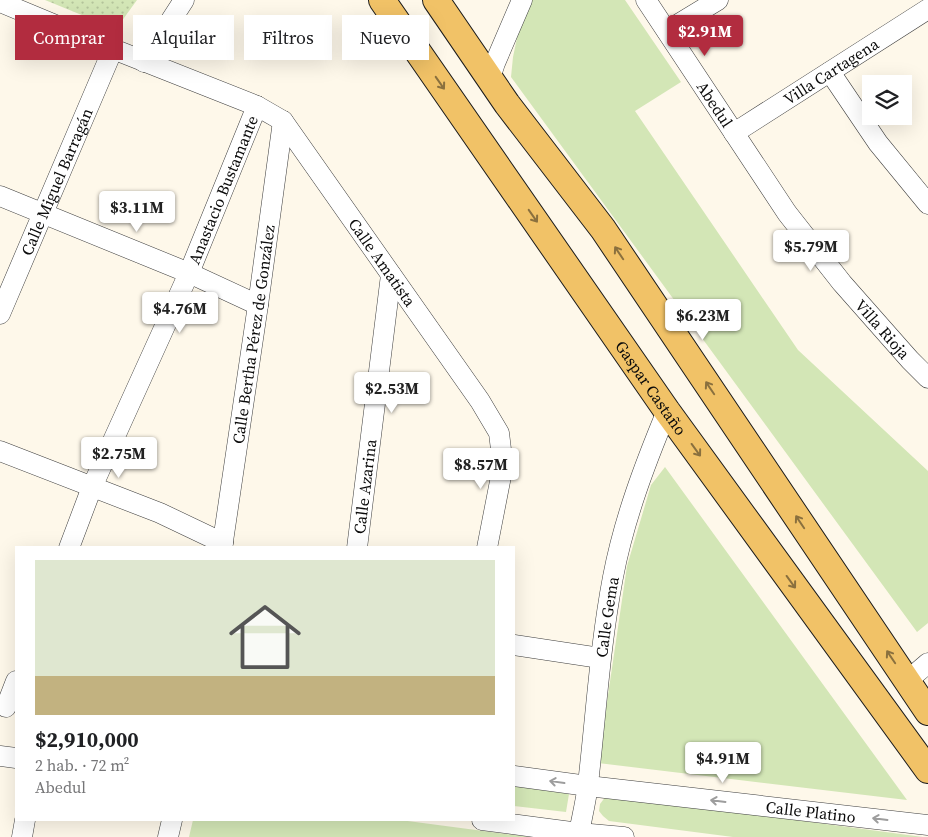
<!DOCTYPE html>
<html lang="es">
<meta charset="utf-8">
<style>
:root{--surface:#fff;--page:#f6f6f6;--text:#202124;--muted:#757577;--accent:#b22c3f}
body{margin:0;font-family:"Source Serif 4",serif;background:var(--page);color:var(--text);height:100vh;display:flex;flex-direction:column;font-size:19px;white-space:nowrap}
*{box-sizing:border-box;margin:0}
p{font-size:16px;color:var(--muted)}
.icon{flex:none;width:28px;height:28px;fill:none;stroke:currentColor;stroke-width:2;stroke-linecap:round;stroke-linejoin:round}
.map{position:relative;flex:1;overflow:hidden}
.panel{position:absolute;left:15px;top:546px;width:500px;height:275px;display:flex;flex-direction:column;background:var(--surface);border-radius:0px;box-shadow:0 5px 20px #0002}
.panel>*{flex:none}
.guide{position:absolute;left:15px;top:15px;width:500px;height:45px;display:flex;gap:10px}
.buttons{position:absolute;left:862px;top:75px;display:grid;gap:10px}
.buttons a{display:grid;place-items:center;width:50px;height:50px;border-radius:0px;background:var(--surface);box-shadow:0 5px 20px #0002;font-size:25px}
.price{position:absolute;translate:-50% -42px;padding:0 11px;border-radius:5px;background:#fff;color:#222;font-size:16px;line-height:32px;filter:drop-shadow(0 1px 2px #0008)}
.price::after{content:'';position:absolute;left:50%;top:30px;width:15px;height:11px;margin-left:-8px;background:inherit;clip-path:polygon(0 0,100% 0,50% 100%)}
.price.selected{background:var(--accent);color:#fff}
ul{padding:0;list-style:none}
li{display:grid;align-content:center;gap:10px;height:265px;padding:0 20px}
li span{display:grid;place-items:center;height:155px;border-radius:0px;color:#555}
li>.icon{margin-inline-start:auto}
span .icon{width:90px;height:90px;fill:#fffc;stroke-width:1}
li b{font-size:21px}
.tag{padding:0 18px;border-radius:0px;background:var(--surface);box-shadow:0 5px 20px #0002;font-size:18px;line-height:45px}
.tag.selected{background:var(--accent);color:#fff}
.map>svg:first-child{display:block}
.grass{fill:#d3e6b6}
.park{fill:url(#park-dots)}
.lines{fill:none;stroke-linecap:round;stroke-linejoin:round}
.minor-casing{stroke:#3e3e3e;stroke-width:21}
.major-casing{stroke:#1c1c1c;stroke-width:28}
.minor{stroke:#fff;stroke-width:20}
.major{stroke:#f1c267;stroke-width:26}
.oneway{stroke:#8a703e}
.oneway2{stroke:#9d9d9d}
.labels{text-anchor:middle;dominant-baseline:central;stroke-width:5;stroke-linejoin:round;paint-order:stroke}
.street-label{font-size:16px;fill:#0b0b0b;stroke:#fff}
</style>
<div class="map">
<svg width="928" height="837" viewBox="0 0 928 837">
<defs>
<pattern id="park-dots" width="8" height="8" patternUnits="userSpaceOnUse" patternTransform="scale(1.25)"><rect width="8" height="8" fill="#d3e6b6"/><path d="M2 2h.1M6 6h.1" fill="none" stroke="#b4c49b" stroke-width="1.8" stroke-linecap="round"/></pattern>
</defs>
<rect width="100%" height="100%" fill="#fef8ea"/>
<path class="grass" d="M525,0H625L681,82L635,111L798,350L928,471V623L917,632L511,77L513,57Z
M665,467L907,800L598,763L627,566L651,485Z
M514,786L569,794L566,812L514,806Z
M606,796H615L923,837H733L609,821L603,816L599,811L600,804Z
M193,820H400L530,837H189Z"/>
<path class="park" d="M45,0H137L116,29Z"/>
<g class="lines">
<defs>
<g id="minor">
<path id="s1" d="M646,0L787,213L842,283L910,360L928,378"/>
<path id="s2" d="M0,2L113,49L257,106L283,121L480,401L499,433L503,466L487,548"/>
<path d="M667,31L718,0"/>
<path d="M144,62L184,0"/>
<path d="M830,72L878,143L928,204"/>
<path d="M490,78L495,63L522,0"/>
<path id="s3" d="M734,133L928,9"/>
<path d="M0,196L189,273L258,305"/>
<path id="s4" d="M0,314L113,49"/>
<path d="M0,451L160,513L223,543"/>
<path id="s5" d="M69,548L92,487L189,273L257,106"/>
<path id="s6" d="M222,548L258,305L283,121"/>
<path id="s7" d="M357,548L391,275"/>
<path d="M514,645L600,658"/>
<path d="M907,681L928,663"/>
<path d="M6,707L16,681"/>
<path d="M0,756L16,758"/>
<path id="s8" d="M514,776L588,786L928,825"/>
<path d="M482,820L579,833L624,837"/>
<path id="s9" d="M579,833C582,817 586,801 588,784C596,715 600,645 613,577C624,519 645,464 667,411"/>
<path d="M22,837L25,820"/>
<path d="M168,837L172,820"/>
</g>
<g id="major">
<path id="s10" d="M382,0L667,411L928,770"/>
<path d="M436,0L507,104L603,229L928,712"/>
</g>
</defs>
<use href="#minor" class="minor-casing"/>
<use href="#major" class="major-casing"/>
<use href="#minor" class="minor"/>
<use href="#major" class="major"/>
</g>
<defs><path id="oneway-shaft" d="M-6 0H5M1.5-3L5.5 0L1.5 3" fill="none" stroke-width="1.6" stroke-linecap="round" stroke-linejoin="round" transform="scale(1.25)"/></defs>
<g class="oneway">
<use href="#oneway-shaft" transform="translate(440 83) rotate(55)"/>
<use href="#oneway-shaft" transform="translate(533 216) rotate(55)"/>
<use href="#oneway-shaft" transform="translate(619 253) rotate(-124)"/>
<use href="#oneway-shaft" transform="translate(710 388) rotate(-124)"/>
<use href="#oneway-shaft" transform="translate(696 450) rotate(54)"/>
<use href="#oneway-shaft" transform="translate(800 522) rotate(-124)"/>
<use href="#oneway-shaft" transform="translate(791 582) rotate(54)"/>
<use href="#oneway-shaft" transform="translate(891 657) rotate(-124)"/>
</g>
<g class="oneway2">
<use href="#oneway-shaft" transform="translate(557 782) rotate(-172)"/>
<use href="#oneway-shaft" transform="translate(718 801) rotate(-173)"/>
<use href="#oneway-shaft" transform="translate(880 819) rotate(-173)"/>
</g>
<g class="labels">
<g class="street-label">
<text stroke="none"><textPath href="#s3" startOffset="115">Villa Cartagena</textPath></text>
<text stroke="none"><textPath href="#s1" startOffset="125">Abedul</textPath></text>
<text stroke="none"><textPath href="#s4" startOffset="144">Calle Miguel Barragán</textPath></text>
<text stroke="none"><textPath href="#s5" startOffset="390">Anastacio Bustamante</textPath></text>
<text stroke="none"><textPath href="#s2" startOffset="480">Calle Amatista</textPath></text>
<text stroke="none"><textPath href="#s1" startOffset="406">Villa Rioja</textPath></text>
<text stroke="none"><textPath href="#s6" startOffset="216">Calle Bertha Pérez de González</textPath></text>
<text stroke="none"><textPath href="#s10" startOffset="472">Gaspar Castaño</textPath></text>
<text stroke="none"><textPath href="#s7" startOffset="62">Calle Azarina</textPath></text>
<text stroke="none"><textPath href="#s9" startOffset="218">Calle Gema</textPath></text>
<text stroke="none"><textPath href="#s8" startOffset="299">Calle Platino</textPath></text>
</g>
</g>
</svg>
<div class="buttons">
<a><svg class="icon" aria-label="layers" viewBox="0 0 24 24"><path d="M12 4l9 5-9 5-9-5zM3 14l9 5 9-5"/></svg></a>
</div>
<b class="price selected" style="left:705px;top:57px">$2.91M</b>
<b class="price" style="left:137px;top:233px">$3.11M</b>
<b class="price" style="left:811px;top:272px">$5.79M</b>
<b class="price" style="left:180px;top:334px">$4.76M</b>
<b class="price" style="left:703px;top:341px">$6.23M</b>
<b class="price" style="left:392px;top:414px">$2.53M</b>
<b class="price" style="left:119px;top:479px">$2.75M</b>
<b class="price" style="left:481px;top:490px">$8.57M</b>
<b class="price" style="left:723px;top:784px">$4.91M</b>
<div class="guide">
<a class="tag selected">Comprar</a>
<a class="tag">Alquilar</a>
<a class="tag">Filtros</a>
<a class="tag">Nuevo</a>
</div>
<section class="panel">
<ul>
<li><span style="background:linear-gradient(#dfe7d0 75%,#c2b280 0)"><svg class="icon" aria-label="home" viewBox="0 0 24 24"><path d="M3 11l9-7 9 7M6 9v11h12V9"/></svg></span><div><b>$2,910,000</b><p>2 hab. · 72 m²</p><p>Abedul</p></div></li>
</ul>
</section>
</div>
